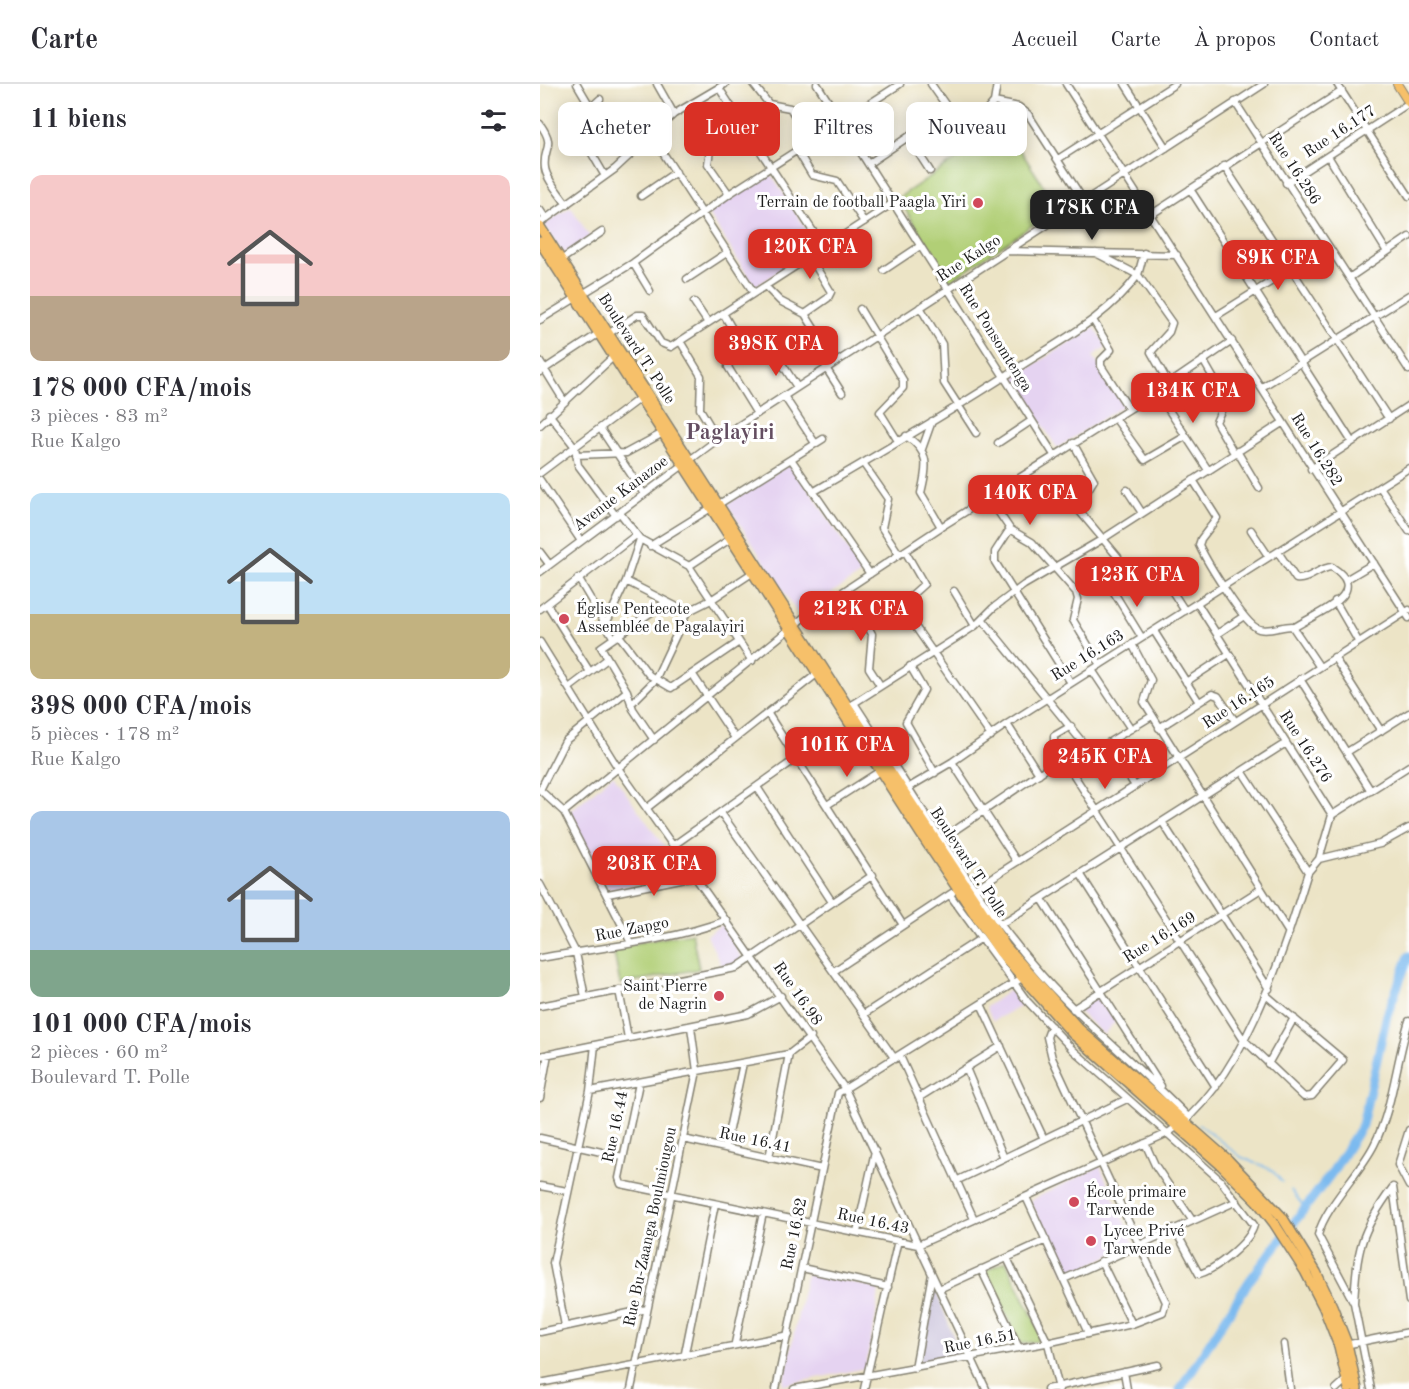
<!DOCTYPE html>
<html lang="fr">
<meta charset="utf-8">
<style>
:root{--surface:#fff;--page:#f2f2f3;--text:#2b2b33;--muted:#7c7c81;--line:#e1e1e2;--accent:#d93025}
body{margin:0;font-family:"Old Standard TT",serif;background:var(--page);color:var(--text);height:100vh;display:flex;flex-direction:column;font-size:22px;white-space:nowrap}
*{box-sizing:border-box;margin:0}
p{font-size:20px;color:var(--muted)}
.icon{flex:none;width:33px;height:33px;fill:none;stroke:currentColor;stroke-width:2;stroke-linecap:round;stroke-linejoin:round}
.map{position:relative;flex:1;overflow:hidden}
.sheet{display:flex;flex-direction:column;background:var(--surface);width:540px}
.sheet>*{flex:none}
.top-card{position:absolute;left:18px;top:18px;width:570px;height:54px;display:flex;gap:12px}
.price{position:absolute;translate:-50% -51px;padding:0 14px;border-radius:12px;background:var(--accent);color:#fff;font-size:20px;line-height:39px;filter:drop-shadow(0 2px 3px #0008)}
.price::after{content:'';position:absolute;left:50%;top:36px;width:18px;height:14px;margin-left:-9px;background:inherit;clip-path:polygon(0 0,100% 0,50% 100%)}
.price.current{background:#222;color:#fff}
ul{padding:0;list-style:none}
li{display:grid;align-content:center;gap:12px;height:318px;padding:0 30px}
li span{display:grid;place-items:center;height:186px;border-radius:12px;color:#555}
li>.icon{margin-inline-start:auto}
span .icon{width:108px;height:108px;fill:#fffc;stroke-width:1}
li b{font-size:26px}
h2{display:flex;justify-content:space-between;align-items:center;height:72px;padding:0 30px;font-size:26px}
.tag{padding:0 21px;border-radius:12px;background:var(--surface);box-shadow:0 3px 15px #0003;font-size:21px;line-height:54px}
.tag.current{background:var(--accent);color:#fff}
header{display:flex;align-items:center;gap:36px;box-sizing:border-box;height:84px;padding:0 30px;background:var(--surface);border-bottom:2px solid var(--line)}
header strong{font-size:28px}
nav{display:flex;gap:33px;margin-inline-start:auto;font-size:21px}
main{display:flex;flex:1;min-height:0}
.map>svg:first-child{display:block}
.built{fill:#e5d3f1}
.industrial{fill:#c7c0d9}
.green{fill:#b1cf76;stroke:#667649;stroke-width:1.5}
.lines{fill:none;stroke-linecap:round;stroke-linejoin:round}
.stream{stroke:#7bbaef;stroke-width:1.5}
.river{stroke:#7bbaef;stroke-width:9}
.minor-casing{stroke:#848071;stroke-width:9}
.major-casing{stroke:#848071;stroke-width:10}
.highway-casing{stroke:#848071;stroke-width:12}
.minor{stroke:#fff;stroke-width:6}
.major{stroke:#f6c06b;stroke-width:8}
.highway{stroke:#f6c06b;stroke-width:9}
.poi-dot{fill:#d1495b;stroke:#fff;stroke-width:2}
.labels{text-anchor:middle;dominant-baseline:central;stroke-width:6;stroke-linejoin:round;paint-order:stroke}
.street-label{font-size:16px;fill:#1c1c1c;stroke:#fff}
.poi-label{font-size:16px;fill:#1c1c1c;stroke:#fff;text-anchor:start}
.district-label{font-size:22px;font-weight:bold;fill:#644e61;stroke:#fff}
</style>
<header>
<strong>Carte</strong>
<nav><a>Accueil</a><a>Carte</a><a>À propos</a><a>Contact</a></nav>
</header>
<main>
<section class="sheet">
<h2>11 biens<svg class="icon" aria-label="filters" viewBox="0 0 24 24"><path d="M4 7h16M4 17h16"/><circle cx="9" cy="7" r="2"/><circle cx="15" cy="17" r="2"/></svg></h2>
<ul>
<li><span style="background:linear-gradient(#f6c9c9 65%,#b9a48a 0)"><svg class="icon" aria-label="home" viewBox="0 0 24 24"><path d="M3 11l9-7 9 7M6 9v11h12V9"/></svg></span><div><b>178 000 CFA/mois</b><p>3 pièces · 83 m²</p><p>Rue Kalgo</p></div></li>
<li><span style="background:linear-gradient(#bfe0f5 65%,#c2b280 0)"><svg class="icon" aria-label="home" viewBox="0 0 24 24"><path d="M3 11l9-7 9 7M6 9v11h12V9"/></svg></span><div><b>398 000 CFA/mois</b><p>5 pièces · 178 m²</p><p>Rue Kalgo</p></div></li>
<li><span style="background:linear-gradient(#a9c7e8 75%,#7fa58c 0)"><svg class="icon" aria-label="home" viewBox="0 0 24 24"><path d="M3 11l9-7 9 7M6 9v11h12V9"/></svg></span><div><b>101 000 CFA/mois</b><p>2 pièces · 60 m²</p><p>Boulevard T. Polle</p></div></li>
</ul>
</section>
<div class="map">
<svg width="869" height="1305" viewBox="0 0 869 1305">
<rect width="100%" height="100%" fill="#fff"/>
<filter id="ink" filterUnits="userSpaceOnUse"><feTurbulence type="fractalNoise" baseFrequency=".0167" numOctaves="2"/><feDisplacementMap in="SourceGraphic" scale="12" xChannelSelector="R" yChannelSelector="G"/><feConvolveMatrix kernelMatrix="1 2 1 2 8 2 1 2 1" color-interpolation-filters="sRGB"/></filter>
<filter id="wash" filterUnits="userSpaceOnUse"><feTurbulence type="fractalNoise" baseFrequency=".008" numOctaves="4" result="noise"/><feDisplacementMap in="SourceGraphic" scale="24" xChannelSelector="R" yChannelSelector="G"/><feGaussianBlur stdDeviation="1.35" result="paint"/><feColorMatrix in="noise" values="0 0 0 0 0 0 0 0 0 0 0 0 0 0 0 0 0 1.4 0 .05"/><feComposite in="paint" operator="in"/></filter>
<g filter="url(#wash)">
<rect width="100%" height="100%" fill="#ece4c6"/>
<path class="built" d="M229,87L277,162L215,203L168,129Z
M31,123L50,153L23,170L4,140Z
M554,243L567,262L553,272L584,321L517,364L473,294Z
M252,378L323,489L258,530L187,420Z
M73,691L142,787L141,792L70,805L66,802L28,729Z
M183,840L203,877L183,885L167,851Z
M470,906L483,921L453,937L446,923Z
M559,910L577,936L563,951L537,925Z
M560,1082L594,1160L526,1192L490,1117Z
M267,1188L339,1205L335,1237L325,1284L243,1301Z"/>
<path class="industrial" d="M394,1201L421,1273L379,1280L387,1238Z"/>
<path class="green" d="M465,43L518,124L410,197L358,114Z
M152,849L159,885L80,900L73,863Z
M466,1177L504,1256L481,1260L445,1187Z"/>
<g class="lines">
<path class="stream" d="M659,1040L701,1073L732,1086L742,1098
M751,1106L764,1123"/>
<path class="river" d="M640,1305L710,1196L791,1090L822,1041L847,931L869,872"/>
</g>
</g>
<g filter="url(#ink)">
<g class="lines">
<defs>
<path id="minor" d="M37,0L50,22
M117,0L134,30
M213,0L229,20L250,24L271,57
M277,0L514,371
M391,0L433,60L441,56L442,32L454,18
M457,0L454,18L479,23L488,30L544,117
M526,0L869,534
M585,0L626,64
M797,0L869,112
M179,4L284,164
M60,15L34,39L65,92
M695,18L869,286
M152,19L172,52L168,80L189,110
M80,29L103,61
M0,40C17,64 2,63 5,84C7,97 21,111 27,121
M112,52L214,209
M368,53L390,87
M257,66L272,91L297,97L324,138
M788,72L847,168
M518,75L635,0
M328,80L408,26
M684,82L849,335
M746,99L869,19
M650,105L812,358
M101,112L136,88
M0,126L6,135
M612,130L802,7
M0,139L75,85L134,30L185,0
M308,148L324,175
M467,167L637,171
M604,169L598,191L632,239L629,248L611,268L629,300
M21,176L62,148
M93,179L110,207
M344,186L380,162
M809,194L869,153
M147,195L188,168
M225,202L240,217L265,230L295,278
M154,218L168,239
M380,223L402,260L404,299L436,349
M320,225L363,296V304L340,328L358,357
M183,229L198,255L188,283L217,330
M265,230L288,214L291,208L270,173
M676,232L788,162
M0,236L93,179L189,110L360,0
M553,236L571,266L561,276V282L589,325
M68,250L97,231H103L121,259L131,263L353,119
M140,257L161,292L160,325L178,355
M235,269L257,303
M663,276L686,316L676,338L694,369
M0,278L24,317
M286,284L302,309
M0,288L58,250
M722,303L869,211
M617,308L668,386
M244,312L275,359
M9,330L35,363L38,381L76,432
M575,334L605,376L646,352
M0,341L73,273
M60,344L104,410
M366,352C391,368 387,383 381,409L401,443
M458,359L491,337
M533,359L554,396L537,424L578,473L579,484L570,502L602,554
M382,365L392,337
M697,367L719,404
M36,371L86,369L123,349
M251,375L330,490
M323,379L348,415L342,444L359,470
M771,385L869,321
M0,389L100,314
M0,396L41,457
M653,396L677,434L661,455L659,461C666,476 705,542 719,545C730,548 741,542 752,542L779,582
M840,403L869,447
M587,406L602,429
M273,408C344,367 415,325 484,280C525,254 569,231 598,191L556,169
M449,414L470,445L492,458L536,508L538,515L533,536L560,581
M179,420L283,355
M80,429L100,455L149,482L212,577
M470,445L455,468V478L531,599
M711,446L729,473
M110,462L171,424
M365,467L384,500L364,518L363,525L451,652
M0,468L9,480
M738,468L756,495C769,497 779,483 792,483C833,509 778,528 755,543
M149,482L190,455
M0,488L178,355L724,0
M621,490L645,527
M38,494L73,553
M807,495L834,479
M86,497L147,528
M307,505L332,550L329,584L340,601
M414,507L435,542
M795,517L818,557
M657,519L792,731
M7,520L50,588
M0,525L96,451
M443,536L548,665L556,666L612,632
M66,540L86,497L100,455
M614,547L659,618
M78,550L109,591L131,604L199,558
M677,550L704,532
M0,558L78,684L305,1005L446,1305
M592,560L611,596L604,618L749,849
M794,573L841,647
M370,582L384,606L366,638L395,689
M552,586L591,645
M153,591L195,654
M760,595L831,707
M646,598L689,570
M29,604L66,576
M87,607L61,563L126,518
M314,619C372,707 425,801 493,881C540,937 599,981 649,1034
M91,620L115,596L147,528L171,516L212,489
M311,621L435,542L453,524L484,501L561,456L742,339
M228,630L363,841
M467,640L499,690
M531,642L514,652V660L703,955L764,1013L772,1012L803,976L726,911
M619,644L672,610L678,612L695,637
M568,660L595,702
M807,668L869,629
M412,678L477,778
M702,687L768,788
M217,703L292,818
M0,706L25,657L87,607L93,625L114,656
M0,706L24,728L91,859
M361,708L412,678L467,640L869,384
M287,721L340,687
M107,724L278,589
M24,728L263,534L401,443L623,304L692,257
M181,729L355,975
M623,739L729,905
M402,755L522,674
M134,761L257,674
M779,775L840,760L869,744
M541,791L676,1003
M0,800L36,869L45,913
M433,806L869,526
M68,810L155,792
M410,811L487,917L533,966L680,1096L714,1141C711,1157 675,1186 659,1190L634,1144
M502,815L621,1002
M461,840L746,659
M0,874C63,863 127,858 187,836
M294,887L412,809
M79,906L88,954
M441,920L504,1055
M0,922L196,884L333,791
M533,925L721,805
M324,930L440,855
M0,972L208,930L241,912
M360,972L434,1135
M728,980L754,934
M426,984L464,1074
M99,999L79,1094L81,1100L378,1161L628,1049C702,1002 743,869 768,788L779,775L792,731L869,682
M50,1007L249,970L271,953
M380,1013L461,962
M0,1014L8,970
M869,1046L858,1081L869,1102
M0,1054L83,1073
M143,1055L282,1085
M605,1059L615,1081L652,1136
M185,1064L203,979
M229,1074L249,970
M418,1096L587,1015
M0,1102L27,1107
M853,1103L869,1217
M486,1113L548,1249
M317,1148L335,1067
M467,1174L508,1259L519,1305
M561,1177L592,1240
M262,1184L348,1203
M441,1185L479,1264
M524,1195L697,1117
M399,1205L506,1156
M814,1219C817,1165 820,1148 853,1103
M25,1242L13,1179L50,1007L55,961
M0,1248L107,1225
M195,1259L223,1129
M744,1260L750,1305
M805,1261L869,1248
M145,1269L175,1120
M375,1284L392,1190
M584,1288L587,1305
M0,1299L249,1251
M91,1305L157,987L151,943
M236,1305L298,1009L482,894
M254,1305L511,1258L592,1240L623,1228L626,1218L512,974L507,953L511,942
M324,1305L358,1156
M507,1305L618,1281
M796,1305L807,1295
M831,1305L814,1219L778,1151C785,1123 820,1089 834,1061C853,1024 856,977 869,937"/>
<path id="major" d="M857,0L869,19"/>
<path id="highway" d="M0,143L308,623L466,863L539,945L688,1076L742,1133L776,1188L792,1222L807,1260L817,1305
M0,158L381,750L460,868L533,950L682,1082L717,1117L734,1139L765,1187L784,1224L799,1262L809,1305"/>
</defs>
<use href="#minor" class="minor-casing"/>
<use href="#major" class="major-casing"/>
<use href="#highway" class="highway-casing"/>
<use href="#minor" class="minor"/>
<use href="#major" class="major"/>
<use href="#highway" class="highway"/>
</g>
</g>
<g class="poi-dot">
<circle cx="438" cy="119" r="6"/>
<circle cx="24" cy="535" r="6"/>
<circle cx="179" cy="912" r="6"/>
<circle cx="534" cy="1118" r="6"/>
<circle cx="551" cy="1157" r="6"/>
</g>
<g class="labels">
<g class="street-label">
<text transform="translate(800 48) rotate(-33)">Rue 16.177</text>
<text transform="translate(754 85) rotate(57)">Rue 16.286</text>
<text transform="translate(429 175) rotate(-33)">Rue Kalgo</text>
<text transform="translate(455 254) rotate(58)">Rue Ponsomtenga</text>
<text transform="translate(96 265) rotate(57)">Boulevard T. Polle</text>
<text transform="translate(776 366) rotate(58)">Rue 16.282</text>
<text transform="translate(81 410) rotate(-37)">Avenue Kanazoe</text>
<text transform="translate(548 572) rotate(-32)">Rue 16.163</text>
<text transform="translate(699 619) rotate(-33)">Rue 16.165</text>
<text transform="translate(765 663) rotate(57)">Rue 16.276</text>
<text transform="translate(428 779) rotate(57)">Boulevard T. Polle</text>
<text transform="translate(92 846) rotate(-11)">Rue Zapgo</text>
<text transform="translate(620 854) rotate(-32)">Rue 16.169</text>
<text transform="translate(257 910) rotate(55)">Rue 16.98</text>
<text transform="translate(76 1043) rotate(-78)">Rue 16.44</text>
<text transform="translate(215 1057) rotate(12)">Rue 16.41</text>
<text transform="translate(333 1138) rotate(12)">Rue 16.43</text>
<text transform="translate(111 1143) rotate(-78)">Rue Bu-Zaanga Boulmiougou</text>
<text transform="translate(255 1150) rotate(-78)">Rue 16.82</text>
<text transform="translate(440 1258) rotate(-11)">Rue 16.51</text>
</g>
<g class="poi-label">
<text x="426" y="119" text-anchor="end">Terrain de football Paagla Yiri</text>
<text x="36" y="526">Église Pentecote<tspan x="36" dy="18">Assemblée de Pagalayiri</tspan></text>
<text x="167" y="903" text-anchor="end">Saint Pierre<tspan x="167" dy="18">de Nagrin</tspan></text>
<text x="546" y="1109">École primaire<tspan x="546" dy="18">Tarwende</tspan></text>
<text x="563" y="1148">Lycee Privé<tspan x="563" dy="18">Tarwende</tspan></text>
</g>
<g class="district-label">
<text x="190" y="349">Paglayiri</text>
</g>
</g>
</svg>
<b class="price current" style="left:552px;top:157px">178K CFA</b>
<b class="price" style="left:270px;top:196px">120K CFA</b>
<b class="price" style="left:738px;top:207px">89K CFA</b>
<b class="price" style="left:236px;top:293px">398K CFA</b>
<b class="price" style="left:653px;top:340px">134K CFA</b>
<b class="price" style="left:490px;top:442px">140K CFA</b>
<b class="price" style="left:597px;top:524px">123K CFA</b>
<b class="price" style="left:321px;top:558px">212K CFA</b>
<b class="price" style="left:307px;top:694px">101K CFA</b>
<b class="price" style="left:565px;top:706px">245K CFA</b>
<b class="price" style="left:114px;top:813px">203K CFA</b>
<div class="top-card">
<a class="tag">Acheter</a>
<a class="tag current">Louer</a>
<a class="tag">Filtres</a>
<a class="tag">Nouveau</a>
</div>
</div>
</main>
